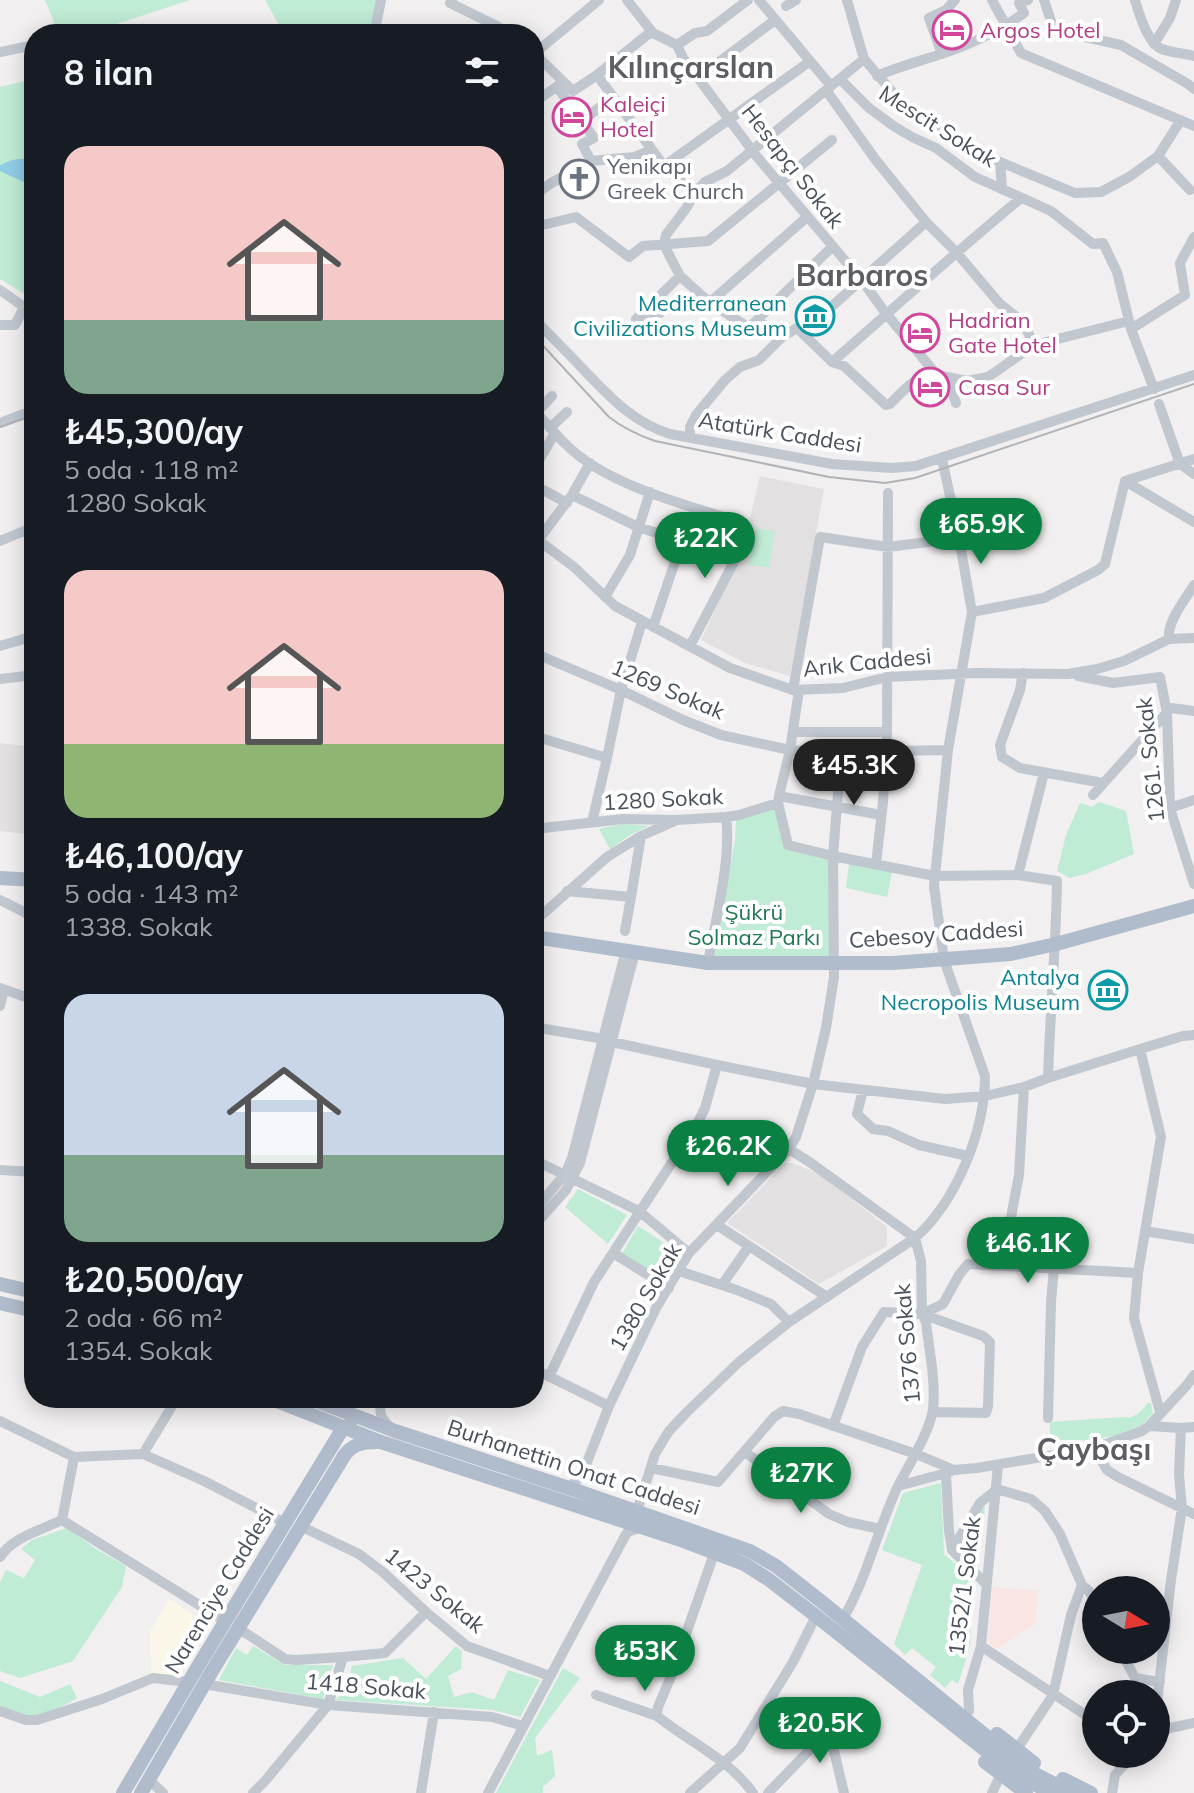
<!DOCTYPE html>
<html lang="tr">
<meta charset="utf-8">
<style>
:root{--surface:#171b24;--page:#242831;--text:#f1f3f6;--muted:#9ea1a6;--accent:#0b8043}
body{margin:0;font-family:Mulish,sans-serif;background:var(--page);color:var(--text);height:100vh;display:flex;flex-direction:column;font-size:30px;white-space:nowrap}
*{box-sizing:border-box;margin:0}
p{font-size:26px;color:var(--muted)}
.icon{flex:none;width:44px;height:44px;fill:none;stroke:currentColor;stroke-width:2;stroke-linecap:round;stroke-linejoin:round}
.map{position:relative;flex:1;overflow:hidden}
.sheet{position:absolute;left:24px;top:24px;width:520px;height:1384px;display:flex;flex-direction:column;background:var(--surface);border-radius:32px;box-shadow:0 4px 20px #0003}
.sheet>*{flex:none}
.needle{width:52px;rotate:100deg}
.buttons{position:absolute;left:1082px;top:1576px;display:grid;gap:16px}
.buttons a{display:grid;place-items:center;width:88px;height:88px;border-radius:50%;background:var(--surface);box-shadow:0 4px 20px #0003;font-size:40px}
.price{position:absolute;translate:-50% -68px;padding:0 18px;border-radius:28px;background:var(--accent);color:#fff;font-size:26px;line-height:52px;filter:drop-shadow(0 2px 4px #0008)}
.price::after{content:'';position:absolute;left:50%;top:48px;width:24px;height:18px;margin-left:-12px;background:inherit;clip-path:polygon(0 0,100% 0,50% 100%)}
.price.on{background:#222;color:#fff}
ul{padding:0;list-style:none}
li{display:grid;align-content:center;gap:16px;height:424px;padding:0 40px}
li span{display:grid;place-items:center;height:248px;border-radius:24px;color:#555}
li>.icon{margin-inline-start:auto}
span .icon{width:144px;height:144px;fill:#fffc;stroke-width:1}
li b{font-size:34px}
h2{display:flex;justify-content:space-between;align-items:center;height:96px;padding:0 40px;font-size:34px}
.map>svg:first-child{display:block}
.commercial{fill:#faf7e9}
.education{fill:#e2e0e0}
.medical{fill:#f9e5e1}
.green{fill:#c0ebd5}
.water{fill:#91cce5}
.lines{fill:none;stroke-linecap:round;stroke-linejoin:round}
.minor{stroke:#c0c7cf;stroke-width:10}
.major{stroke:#b0bbcb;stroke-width:14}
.tram{stroke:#b1b3b8;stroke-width:2}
.labels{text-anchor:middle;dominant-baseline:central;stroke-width:8;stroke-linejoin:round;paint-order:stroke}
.hotel-label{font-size:22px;fill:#b23c85;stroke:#fff;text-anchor:start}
.street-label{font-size:22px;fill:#48505a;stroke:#fff}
.worship-label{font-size:22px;fill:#5b616d;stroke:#fff;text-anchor:start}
.culture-label{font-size:22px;fill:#0d838f;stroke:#fff;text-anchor:end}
.park-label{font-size:22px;fill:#1e7652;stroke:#fff}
.district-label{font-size:30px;font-weight:bold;fill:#5c5e63;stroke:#fff}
</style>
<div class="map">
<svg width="1194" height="1793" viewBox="0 0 1194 1793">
<rect width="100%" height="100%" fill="#f1efef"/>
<path class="commercial" d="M169,1599L209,1624L177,1676L151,1673L150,1631Z"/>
<path class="education" d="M760,476L824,489L790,676L745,663L701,640L742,552Z
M0,743L34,747V835L0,831Z
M785,1163H792L820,1174L887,1227V1246L819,1284L727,1223Z"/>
<path class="medical" d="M992,1587L1038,1591L1035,1624L997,1649L988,1643Z"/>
<path class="green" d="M45,0H190L98,30L99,34H59Z
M265,0H386L379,34H284Z
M34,79V300L0,279V87Z
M756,528L775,531L769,567L748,565Z
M1099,802L1126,811L1134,854L1086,874L1070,878L1057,871L1066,835L1080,803L1092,807Z
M775,807L785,848L830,858L832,960L714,958L735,840L736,820Z
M622,824L649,826L630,835L610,849L599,829Z
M849,863L892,872L887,897L846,888Z
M578,1189L627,1215L608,1244L565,1207Z
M638,1226L680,1253L663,1281L621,1255Z
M1148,1403H1151L1153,1413L1142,1425L1116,1436L1050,1445V1422L1123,1417C1134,1420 1141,1411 1148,1403Z
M941,1483L944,1554L972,1579L970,1647L958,1684L952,1680L945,1688L930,1675L936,1667L912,1648L905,1655L894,1644L922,1565L882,1550L903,1493Z
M985,1507L977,1571L957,1550L982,1508Z
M67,1528L96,1549L126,1566L122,1587L73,1661L20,1678L0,1671V1582L6,1570L24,1578L35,1560L21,1549L32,1540Z
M253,1646L285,1665H333L323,1699L219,1680L236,1648L247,1655Z
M456,1646L462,1651L461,1669L448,1676L454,1697L472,1692L494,1700L508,1670L540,1680L520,1717L493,1710L336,1700L344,1691L352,1666L403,1658L426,1679Z
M563,1668L580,1678L535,1738L537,1756L552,1750L555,1776L543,1787V1793H496Z
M0,1681L40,1697L70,1684L77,1698C62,1707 44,1717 26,1715C18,1714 8,1710 0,1707Z"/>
<path class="water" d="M26,158L34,159V187L0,171V165L12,160Z"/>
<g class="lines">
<path class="minor" d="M452,0L450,3L497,26L508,34
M627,0L653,33L677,45L683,58L758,158L864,283L884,311L936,374L947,377L956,403
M759,0L831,86
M847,0L864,59L902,103L940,128L1000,162L1075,193L1101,192L1129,177L1158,156L1181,120
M992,0L1021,53L1194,126
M1044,0L1054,30L1121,45L1188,84L1194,89
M1135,0C1139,14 1148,44 1162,49C1172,53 1184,53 1194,56
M786,6L796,0
M374,34L381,0
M1154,44L1170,18L1176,0
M677,45L695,33L707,31L748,0
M0,52L34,45
M534,53L573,91L597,75L647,35L653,33
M535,53L599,0
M942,54L929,18L946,10L955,0
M597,75L664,166L694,194
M877,76C897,67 917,62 938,55C966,47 1001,30 1024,13L1019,3L1028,0
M699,77L775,20
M840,79L869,108L895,127L912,137L936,148L975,177L1051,211L1093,244L1103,243L1117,272L1131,329L1154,389
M557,87L594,138L582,144L591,161
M826,90L875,159L926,222L956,252L1000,304L1023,322L1034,345L1129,321
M534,99H539L559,85
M582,121L613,97
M1158,156L1190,190
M1000,162L1002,188
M664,166L809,62
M534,195L553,182L591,161L634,157L651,150
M534,227L576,217L629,257L643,246L708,241L832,140
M664,245L666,235L687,207L694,194L705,182L727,171L864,59
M664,245L680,276L709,302L749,328L757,320L782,337
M0,290L34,314
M709,302L716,297L807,217
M660,313L636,319L680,276
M534,319C550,335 566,351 582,368C609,396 632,422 670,434L832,464L892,468L916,466L1194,375
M757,320L832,247
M0,325H15L24,307
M797,328L832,362L844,366L886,405L890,404C903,391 917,374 936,374
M1131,329L1185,295L1180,263L1194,237
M832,362C895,307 957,251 1021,198
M947,377L967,381L988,377L1034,345
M1159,404L1180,464L1194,474
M534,410C547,424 559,439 573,451C614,487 692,507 744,523L736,558L690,646
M534,415L552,396
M0,423L34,410
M550,428L567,412
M690,438V427L696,415L725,380L740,367L759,360L782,337L830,308L926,222
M534,469L555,433
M1125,481L1194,522
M1125,481L1194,459
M534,485L567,503
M572,495L638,527L736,558
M534,537L574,567L615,606L730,668L793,690L843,688L887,677L977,673L1068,674L1097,669L1124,661L1169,639L1194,638
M0,541L34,527
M534,550L539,539L572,495L590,463
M605,597L630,555L650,492
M972,612L1044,598L1098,570L1105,564L1125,481
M653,627L682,541
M1169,639C1167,621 1185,600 1194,585
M0,646L34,636
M534,653L621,690L683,720L721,735L790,750L841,755L874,754L893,751L948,750
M1023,673L1020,690L1000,745L1002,757L1020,768L1103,783
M1078,676L1113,683L1160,677L1167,713L1170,808L1194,884
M0,679L34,675
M793,690L820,537L888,547L959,538
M793,732H887
M534,736L607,758
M1044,773L1018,875L1057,881C1056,947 1050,1012 1048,1078
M1093,795L1171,708L1194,711
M779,796L790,750L799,690
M778,803L788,845L833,856L935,876L1018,875
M1170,808L1194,800
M592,822L607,758L621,690L642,622
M534,829L623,819L676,820L726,817L739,815L778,803L779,796L881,815
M876,864L883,802L887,732L888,493
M567,891L631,897L641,836
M0,900L34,917
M534,922L607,857L641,836L675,821
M625,931L631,897
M708,963C715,921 732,858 726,817
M0,988L34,1000
M0,1006L4,990
M534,1027L604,1039
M612,1042L717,1065L813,1084L945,1099L985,1096L1024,1087L1048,1078L1140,1049L1183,1036L1194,1035
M1140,1049L1161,1137L1138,1273L1134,1318L1160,1412
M863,1090L857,1114L873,1129L888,1131L919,1145L968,1156
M789,1149L811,1163L915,1238L921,1261L922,1314L926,1322C929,1350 936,1381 933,1409C930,1432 908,1466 897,1488C877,1531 867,1578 843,1619
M534,1160L639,1211L689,1253
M0,1170L34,1172
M534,1211L565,1174L572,1158L626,950
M717,1225L827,1297
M534,1226L566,1190L580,1163L635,952
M1145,1231L1194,1239
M613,1253L669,1288
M1002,1265L1019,1175L1024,1087
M679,1271L737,1290L771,1304L789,1322
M722,1285L749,1246
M922,1314L943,1304L959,1275L968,1264L1138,1273
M534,1369L609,1406
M549,1377L594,1282L697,1124L705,1108L717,1065
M383,1398C377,1410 381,1419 390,1427
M336,1404L354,1403L364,1398
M1048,1418L1051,1302L1054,1268
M0,1421L74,1457L143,1454L204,1481L285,1523
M833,1426L862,1347L884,1312L922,1314L983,1336L990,1342L988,1407L986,1413L933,1412
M1149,1426L1181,1428L1194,1427
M1095,1448L1107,1470L1118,1477L1194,1514
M745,1452L829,1514L848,1522L880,1529
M143,1454L177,1398
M651,1468L718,1482L774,1417L783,1411L799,1414L916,1454L954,1470L977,1468L1095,1448L1142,1431L1149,1426L1187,1385L1194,1375
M946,1475L949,1531L952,1550L986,1584
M898,1486L950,1472
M569,1488L582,1475L609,1406L656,1308L689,1253L789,1149L796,1137L813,1084L826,1028L834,977L833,856L841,755
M637,1511L655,1454L669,1431L687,1412L739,1362L789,1322L915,1238C956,1202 985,1131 985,1076L944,960L934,886L948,750L972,612L959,538L942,459
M62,1520L225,1621
M300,1526L359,1554L384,1573L426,1612L467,1646L550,1676
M952,1550L980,1503L997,1489L1031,1499L1045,1511L1060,1534L1082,1585L1089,1591L1096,1604
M715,1551L672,1674L658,1707L657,1716C688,1741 730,1760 753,1793
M0,1557C13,1537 41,1530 62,1520L74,1457
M238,1628L285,1659L296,1660L343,1657L385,1653L426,1612
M981,1646L1096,1722
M1120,1650L1135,1678L1160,1682
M204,1684L328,1705L492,1717L523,1726
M596,1695L657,1716
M0,1711L26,1720H37L102,1699L153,1678L188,1682
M969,1711L968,1690L981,1646L998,1465
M1156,1711L1171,1580L1182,1508L1179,1475L1181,1428
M829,1730L844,1793
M1156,1731L1194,1723
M1017,1749L1053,1695L1071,1615L1082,1585
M149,1780L163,1793
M253,1793L265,1781L328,1705L343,1657
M421,1793L434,1712
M488,1793L625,1536L628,1532L641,1527
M690,1793L740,1748L793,1662L816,1616
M768,1793L829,1730L859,1720L870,1710
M992,1793L1001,1774
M1112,1793L1115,1775L1134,1754"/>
<path class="major" d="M0,878L34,880
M534,937L708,963H893L1011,954L1056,944L1194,906
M0,1284L34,1292
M0,1303L34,1311
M269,1398L381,1442L678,1539L744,1564L768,1579L816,1616L999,1761L1020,1776L1051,1793
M309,1398L395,1431L569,1488L750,1551L776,1566L822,1602L1013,1758L1035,1774L1072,1793
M997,1734L1034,1763
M985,1762L1026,1793
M1063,1779L1091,1793
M123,1793L200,1663L343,1428L350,1425
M141,1793L212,1671L344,1456C352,1444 363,1442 377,1442"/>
<path class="tram" d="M534,336L609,417C623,428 638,435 655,441L829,477L885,483L915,478L1194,384
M0,427L34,415"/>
</g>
<defs>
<symbol id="hotel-ring" viewBox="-11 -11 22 22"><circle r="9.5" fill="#fff" stroke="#d1479c" stroke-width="1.5"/><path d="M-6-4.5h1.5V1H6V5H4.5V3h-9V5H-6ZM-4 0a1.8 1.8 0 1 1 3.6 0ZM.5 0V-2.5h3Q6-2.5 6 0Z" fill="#d1479c"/></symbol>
<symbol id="church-ring" viewBox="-11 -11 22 22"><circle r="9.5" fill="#fff" stroke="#6b7280" stroke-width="1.5"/><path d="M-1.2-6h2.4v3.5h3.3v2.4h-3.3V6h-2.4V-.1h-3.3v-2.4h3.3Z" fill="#6b7280"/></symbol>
<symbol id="museum-ring" viewBox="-11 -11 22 22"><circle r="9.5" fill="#fff" stroke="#0f9aa8" stroke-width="1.5"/><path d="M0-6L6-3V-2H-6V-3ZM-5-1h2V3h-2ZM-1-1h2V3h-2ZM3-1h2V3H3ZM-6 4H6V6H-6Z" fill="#0f9aa8"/></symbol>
</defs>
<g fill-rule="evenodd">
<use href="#hotel-ring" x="930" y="8" width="44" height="44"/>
<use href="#hotel-ring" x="550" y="95" width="44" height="44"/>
<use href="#church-ring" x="557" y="157" width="44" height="44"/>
<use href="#museum-ring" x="793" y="294" width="44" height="44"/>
<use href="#hotel-ring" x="898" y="311" width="44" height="44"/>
<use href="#hotel-ring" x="908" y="365" width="44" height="44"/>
<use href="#museum-ring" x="1086" y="968" width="44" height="44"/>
</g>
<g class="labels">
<g class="hotel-label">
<text x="980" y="30">Argos Hotel</text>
<text x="600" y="104">Kaleiçi<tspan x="600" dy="25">Hotel</tspan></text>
<text x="948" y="320">Hadrian<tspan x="948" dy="25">Gate Hotel</tspan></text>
<text x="958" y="387">Casa Sur</text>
</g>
<g class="street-label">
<text transform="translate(938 126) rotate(32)">Mescit Sokak</text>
<text transform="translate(793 166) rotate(52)">Hesapçı Sokak</text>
<text transform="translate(780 432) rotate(9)">Atatürk Caddesi</text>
<text transform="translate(867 662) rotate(-6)">Arık Caddesi</text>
<text transform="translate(668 689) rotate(23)">1269 Sokak</text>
<text transform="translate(1150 760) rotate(-96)">1261. Sokak</text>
<text transform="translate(663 799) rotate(-3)">1280 Sokak</text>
<text transform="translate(936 934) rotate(-4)">Cebesoy Caddesi</text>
<text transform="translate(645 1297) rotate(-60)">1380 Sokak</text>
<text transform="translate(907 1344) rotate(-95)">1376 Sokak</text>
<text transform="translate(574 1467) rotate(18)">Burhanettin Onat Caddesi</text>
<text transform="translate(964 1586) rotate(-83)">1352/1 Sokak</text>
<text transform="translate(219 1590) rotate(-59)">Narenciye Caddesi</text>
<text transform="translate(435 1590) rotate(39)">1423 Sokak</text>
<text transform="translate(366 1686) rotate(5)">1418 Sokak</text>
</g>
<g class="worship-label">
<text x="607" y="166">Yenikapı<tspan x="607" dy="25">Greek Church</tspan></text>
</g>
<g class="culture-label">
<text x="787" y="303">Mediterranean<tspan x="787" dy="25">Civilizations Museum</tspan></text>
<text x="1080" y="977">Antalya<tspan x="1080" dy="25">Necropolis Museum</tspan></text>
</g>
<g class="park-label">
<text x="754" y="912">Şükrü<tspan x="754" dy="25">Solmaz Parkı</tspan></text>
</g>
<g class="district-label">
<text x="691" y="67">Kılınçarslan</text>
<text x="862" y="275">Barbaros</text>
<text x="1094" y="1449">Çaybaşı</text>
</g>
</g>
</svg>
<div class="buttons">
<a><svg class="needle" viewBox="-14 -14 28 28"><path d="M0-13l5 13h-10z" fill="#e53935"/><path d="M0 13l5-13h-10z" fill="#9ea1a6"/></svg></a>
<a><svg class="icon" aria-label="locate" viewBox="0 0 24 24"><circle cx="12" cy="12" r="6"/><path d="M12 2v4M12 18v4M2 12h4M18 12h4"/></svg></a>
</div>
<b class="price" style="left:981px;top:566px">₺65.9K</b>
<b class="price" style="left:705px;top:580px">₺22K</b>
<b class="price on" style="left:854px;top:807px">₺45.3K</b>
<b class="price" style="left:728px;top:1188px">₺26.2K</b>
<b class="price" style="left:1028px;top:1285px">₺46.1K</b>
<b class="price" style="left:801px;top:1515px">₺27K</b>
<b class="price" style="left:645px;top:1693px">₺53K</b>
<b class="price" style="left:820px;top:1765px">₺20.5K</b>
<section class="sheet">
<h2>8 ilan<svg class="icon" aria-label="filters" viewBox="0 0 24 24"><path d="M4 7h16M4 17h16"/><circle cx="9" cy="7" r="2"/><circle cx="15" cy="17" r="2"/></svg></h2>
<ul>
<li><span style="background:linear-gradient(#f6c9c9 70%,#7fa58c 0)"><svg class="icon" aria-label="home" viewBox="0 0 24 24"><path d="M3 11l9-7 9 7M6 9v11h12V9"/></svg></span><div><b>₺45,300/ay</b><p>5 oda · 118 m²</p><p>1280 Sokak</p></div></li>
<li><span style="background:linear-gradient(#f6c9c9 70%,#8fb573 0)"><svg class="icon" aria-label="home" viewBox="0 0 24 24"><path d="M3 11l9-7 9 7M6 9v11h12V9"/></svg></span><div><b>₺46,100/ay</b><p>5 oda · 143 m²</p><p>1338. Sokak</p></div></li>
<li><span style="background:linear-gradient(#c9d6e8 65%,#7fa58c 0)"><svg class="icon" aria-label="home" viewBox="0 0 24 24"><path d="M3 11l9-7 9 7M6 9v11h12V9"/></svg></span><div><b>₺20,500/ay</b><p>2 oda · 66 m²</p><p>1354. Sokak</p></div></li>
</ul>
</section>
</div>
